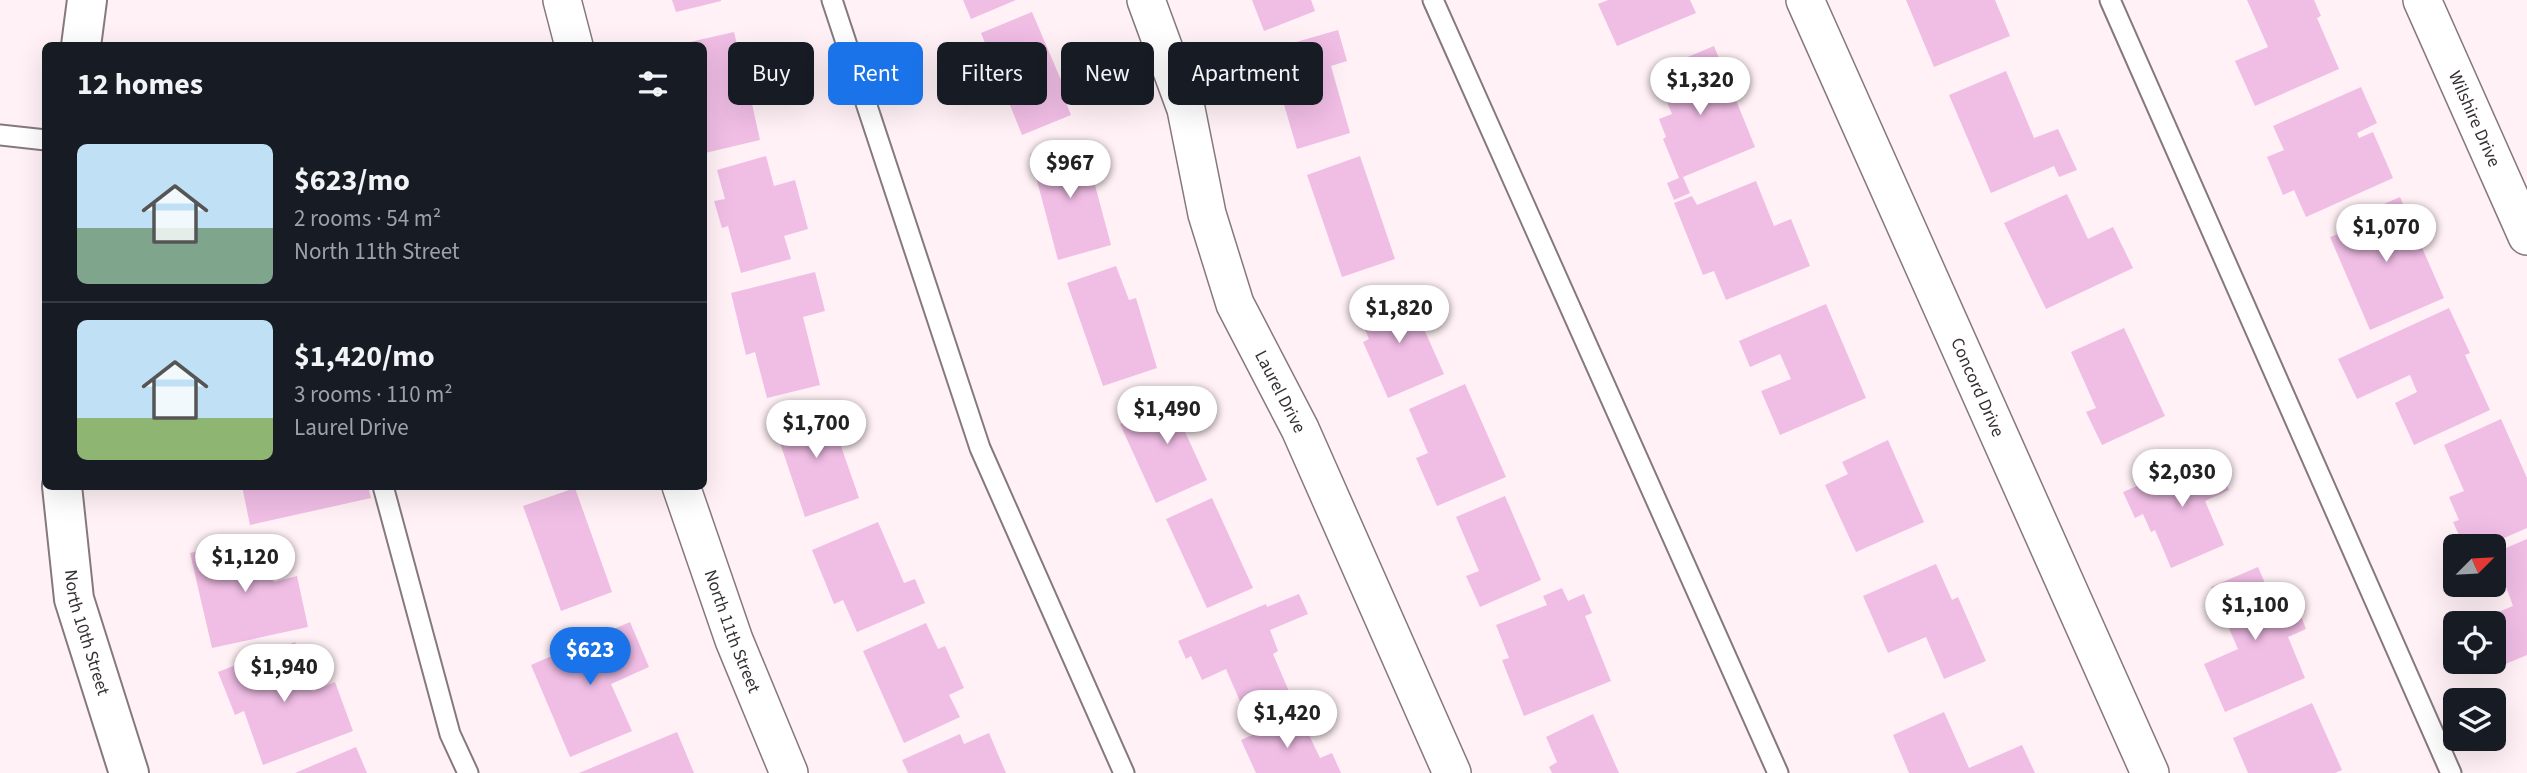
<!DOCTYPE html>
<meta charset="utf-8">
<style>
:root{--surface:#171b24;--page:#242831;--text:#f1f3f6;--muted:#9ea1a6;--line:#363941;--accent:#1a73e8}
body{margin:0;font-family:"Source Sans 3",sans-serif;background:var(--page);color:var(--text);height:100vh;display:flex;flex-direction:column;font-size:26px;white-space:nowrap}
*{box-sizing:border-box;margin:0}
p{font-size:23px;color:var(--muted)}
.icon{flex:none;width:38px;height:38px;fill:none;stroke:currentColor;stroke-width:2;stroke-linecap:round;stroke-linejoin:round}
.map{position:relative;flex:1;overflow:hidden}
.side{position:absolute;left:42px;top:42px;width:665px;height:448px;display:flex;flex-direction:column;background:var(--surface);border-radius:10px;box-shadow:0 7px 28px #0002}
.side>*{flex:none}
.banner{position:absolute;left:728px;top:42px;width:665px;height:63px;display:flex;gap:14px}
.needle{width:46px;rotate:66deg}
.controls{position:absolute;left:2443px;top:534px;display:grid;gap:14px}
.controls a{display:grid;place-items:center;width:63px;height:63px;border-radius:10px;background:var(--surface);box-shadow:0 7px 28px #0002;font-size:35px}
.price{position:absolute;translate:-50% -60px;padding:0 16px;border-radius:24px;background:#fff;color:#222;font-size:23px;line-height:46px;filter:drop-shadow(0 2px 4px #0008)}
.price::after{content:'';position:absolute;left:50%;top:42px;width:21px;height:16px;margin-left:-10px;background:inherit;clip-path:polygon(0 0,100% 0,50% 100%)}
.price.on{background:var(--accent);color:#fff}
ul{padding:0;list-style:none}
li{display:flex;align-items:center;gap:21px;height:175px;padding:0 35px}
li+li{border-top:2px solid var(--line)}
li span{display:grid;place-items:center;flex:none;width:196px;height:140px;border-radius:10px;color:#555}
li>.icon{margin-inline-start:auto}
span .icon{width:84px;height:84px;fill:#fffc;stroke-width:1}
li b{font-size:30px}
h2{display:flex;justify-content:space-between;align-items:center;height:84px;padding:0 35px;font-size:30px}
.tag{padding:0 24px;border-radius:10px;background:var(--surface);box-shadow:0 7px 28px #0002;font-size:24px;line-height:63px}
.tag.on{background:var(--accent);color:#fff}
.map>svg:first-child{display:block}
.building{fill:#f0bde5}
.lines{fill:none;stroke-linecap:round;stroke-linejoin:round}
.lane-casing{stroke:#85797d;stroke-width:23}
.street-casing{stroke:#85797d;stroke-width:40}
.secondary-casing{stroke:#85797d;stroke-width:42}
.lane{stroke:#fff;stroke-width:19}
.street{stroke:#fff;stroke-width:37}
.secondary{stroke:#fff;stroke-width:38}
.labels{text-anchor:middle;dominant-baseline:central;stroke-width:6;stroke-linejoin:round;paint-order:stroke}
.street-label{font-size:18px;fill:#363032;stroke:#fff}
</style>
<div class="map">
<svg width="2527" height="773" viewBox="0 0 2527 773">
<rect width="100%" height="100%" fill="#fff1f5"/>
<path class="building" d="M672,0H721V1L676,12Z
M963,0H1016L971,19Z
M1252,0H1311L1315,11L1264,31Z
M1608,0H1690L1696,13L1617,46L1598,4Z
M1906,0H1995L2010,36L1934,67Z
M2247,0H2314L2321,16L2317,18L2339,69L2255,106L2235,61L2268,47Z
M1032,12L1067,94L1063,95L1071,115L1022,135L981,33Z
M1338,30L1347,61L1331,66L1350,133L1297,149L1268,50Z
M734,32L739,53L765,47L775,89L750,95L760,140L705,153L704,46L681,44Z
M1714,46L1755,147L1683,177L1690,193L1674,200L1667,183L1679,178L1663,139L1666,137L1659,119L1672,114L1654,71Z
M2006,71L2034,138L2058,129L2077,170L2059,177L2054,166L1991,193L1949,95Z
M2361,87L2377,123L2357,133L2359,138L2373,132L2393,178L2306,217L2294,190L2283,195L2267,157L2284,150L2273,126Z
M1083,140L1111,245L1058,260L1030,154Z
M766,156L774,186L795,180L808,229L784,236L791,259L741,273L728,226L722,228L714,201L725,199L717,170Z
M1360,156L1395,259L1342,277L1307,175Z
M1756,181L1774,226L1791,219L1810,266L1726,300L1714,271L1703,275L1674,203L1692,196L1697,205Z
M2067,194L2088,239L2113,227L2133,268L2046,309L2004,223Z
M2400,197L2444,298L2370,330L2330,237L2349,230L2345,221Z
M1116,266L1129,300L1136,298L1157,368L1103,386L1067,283Z
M815,272L825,311L803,317L820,385L767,398L755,352L746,355L731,293Z
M1407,291L1444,374L1388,398L1363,342L1369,339L1358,313Z
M1826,304L1866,398L1780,435L1761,391L1791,379L1780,354L1750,367L1739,341Z
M2449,308L2470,353L2465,355L2490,410L2414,445L2395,403L2417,392L2410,375L2357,399L2338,359Z
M2124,328L2165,416L2102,445L2086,412L2096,408L2071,352Z
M1465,384L1506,477L1437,506L1416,458L1428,453L1409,409Z
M1201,388L1211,410L1181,423L1207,480L1156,503L1120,424Z
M826,403L859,498L805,517L773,422Z
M2501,419L2527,478V528L2486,546H2464L2453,522L2459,520L2449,497L2464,491L2444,445Z
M1888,440L1924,522L1856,552L1825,485L1848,474L1842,462Z
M2213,453L2229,490L2205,501L2224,545L2171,568L2155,530L2151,532L2143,514L2135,518L2123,492Z
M242,486H368L371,498L250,525Z
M575,488L612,592L561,611L523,506Z
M1505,496L1541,580L1480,607L1466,576L1479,571L1456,517Z
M1212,498L1253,588L1207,608L1166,519Z
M878,522L904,583L915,579L925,603L857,632L843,600L834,604L812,550Z
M264,536L274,582L297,576L308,627L212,648L190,553Z
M2527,539V655L2491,670L2488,662H2494V623H2472L2513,606L2494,553Z
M1936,564L1952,600L1958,597L1986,661L1944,679L1926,637L1888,653L1863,596Z
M2258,567L2274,604L2293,596L2306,629L2288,637L2305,678L2225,712L2204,664L2238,649L2211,587Z
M1562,588L1568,601L1584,594L1592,613L1585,616L1611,681L1524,716L1502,660L1509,658L1496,625L1547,605L1543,596Z
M1299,594L1308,614L1270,630L1278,651L1273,654L1291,696L1246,715L1226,669L1202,680L1191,656L1186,659L1178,641L1266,604L1267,607Z
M630,622L649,667L611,684L632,731L570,757L531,665Z
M926,623L938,649L945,646L964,688L949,695L960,717L904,743L863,651Z
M295,642L313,691L335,682L353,731L263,765L244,711L235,715L218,672Z
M2312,703L2342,770L2335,773H2248L2233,738Z
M1944,712L1969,768L2022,745L2035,773H1909L1893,735Z
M1299,714L1320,758L1332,753L1341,773H1256L1241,740Z
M1593,714L1619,773H1552L1549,767L1557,762L1546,737Z
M677,732L694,773H579Z
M989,733L1006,773H908L902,760L960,734L964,744Z
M356,747L367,773H295Z"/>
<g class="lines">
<defs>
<path id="lane" d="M832,0L980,448L1124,773
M1433,0L1778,773
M2110,0L2451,773
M0,135L46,140
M383,486L450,734L468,773"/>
<g id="street">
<path d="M562,0L574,46"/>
<path id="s1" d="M1146,0L1186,109L1207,214L1235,304L1300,429L1452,773"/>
<path id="s2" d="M1805,0L2150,773"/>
<path id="s3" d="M2422,0L2527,236"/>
<path id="s4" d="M681,486L734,640L789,773"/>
</g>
<g id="secondary">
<path d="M81,46L87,0"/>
<path id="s5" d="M62,486L74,599L129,773"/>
</g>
</defs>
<use href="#lane" class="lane-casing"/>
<use href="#street" class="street-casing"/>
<use href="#secondary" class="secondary-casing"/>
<use href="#lane" class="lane"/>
<use href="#street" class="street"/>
<use href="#secondary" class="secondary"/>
</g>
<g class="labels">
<g class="street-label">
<text stroke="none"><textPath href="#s3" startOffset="130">Wilshire Drive</textPath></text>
<text stroke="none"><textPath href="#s2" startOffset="424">Concord Drive</textPath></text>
<text stroke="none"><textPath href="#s1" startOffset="416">Laurel Drive</textPath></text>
<text stroke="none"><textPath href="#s5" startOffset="149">North 10th Street</textPath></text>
<text stroke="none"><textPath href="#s4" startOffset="154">North 11th Street</textPath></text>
</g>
</g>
</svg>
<div class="controls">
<a><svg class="needle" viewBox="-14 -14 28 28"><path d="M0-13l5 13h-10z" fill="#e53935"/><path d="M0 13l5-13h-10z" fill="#9ea1a6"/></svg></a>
<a><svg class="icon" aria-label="locate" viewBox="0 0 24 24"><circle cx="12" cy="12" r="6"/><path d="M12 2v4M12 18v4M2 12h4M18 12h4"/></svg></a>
<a><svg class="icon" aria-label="layers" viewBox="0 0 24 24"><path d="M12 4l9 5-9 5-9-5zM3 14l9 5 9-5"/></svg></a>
</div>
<b class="price" style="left:1700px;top:117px">$1,320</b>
<b class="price" style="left:1070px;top:200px">$967</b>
<b class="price" style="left:2386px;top:264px">$1,070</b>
<b class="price" style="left:1399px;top:345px">$1,820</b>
<b class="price" style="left:1167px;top:446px">$1,490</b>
<b class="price" style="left:816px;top:460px">$1,700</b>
<b class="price" style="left:2182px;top:509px">$2,030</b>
<b class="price" style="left:245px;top:594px">$1,120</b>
<b class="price" style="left:2255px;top:642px">$1,100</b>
<b class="price on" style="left:590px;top:687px">$623</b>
<b class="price" style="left:284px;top:704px">$1,940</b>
<b class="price" style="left:1287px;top:750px">$1,420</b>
<div class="banner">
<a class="tag">Buy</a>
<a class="tag on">Rent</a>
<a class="tag">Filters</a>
<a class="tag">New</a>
<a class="tag">Apartment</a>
</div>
<section class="side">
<h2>12 homes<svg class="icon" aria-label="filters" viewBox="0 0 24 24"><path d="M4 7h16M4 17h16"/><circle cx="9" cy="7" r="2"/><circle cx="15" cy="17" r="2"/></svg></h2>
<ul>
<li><span style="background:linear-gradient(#bfe0f5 60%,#7fa58c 0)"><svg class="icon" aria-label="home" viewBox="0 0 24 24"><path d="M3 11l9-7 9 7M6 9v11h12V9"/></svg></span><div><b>$623/mo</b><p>2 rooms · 54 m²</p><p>North 11th Street</p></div></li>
<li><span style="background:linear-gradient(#bfe0f5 70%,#8fb573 0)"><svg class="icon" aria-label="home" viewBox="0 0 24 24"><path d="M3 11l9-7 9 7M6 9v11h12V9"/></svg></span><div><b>$1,420/mo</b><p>3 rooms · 110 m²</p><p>Laurel Drive</p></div></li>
</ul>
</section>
</div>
